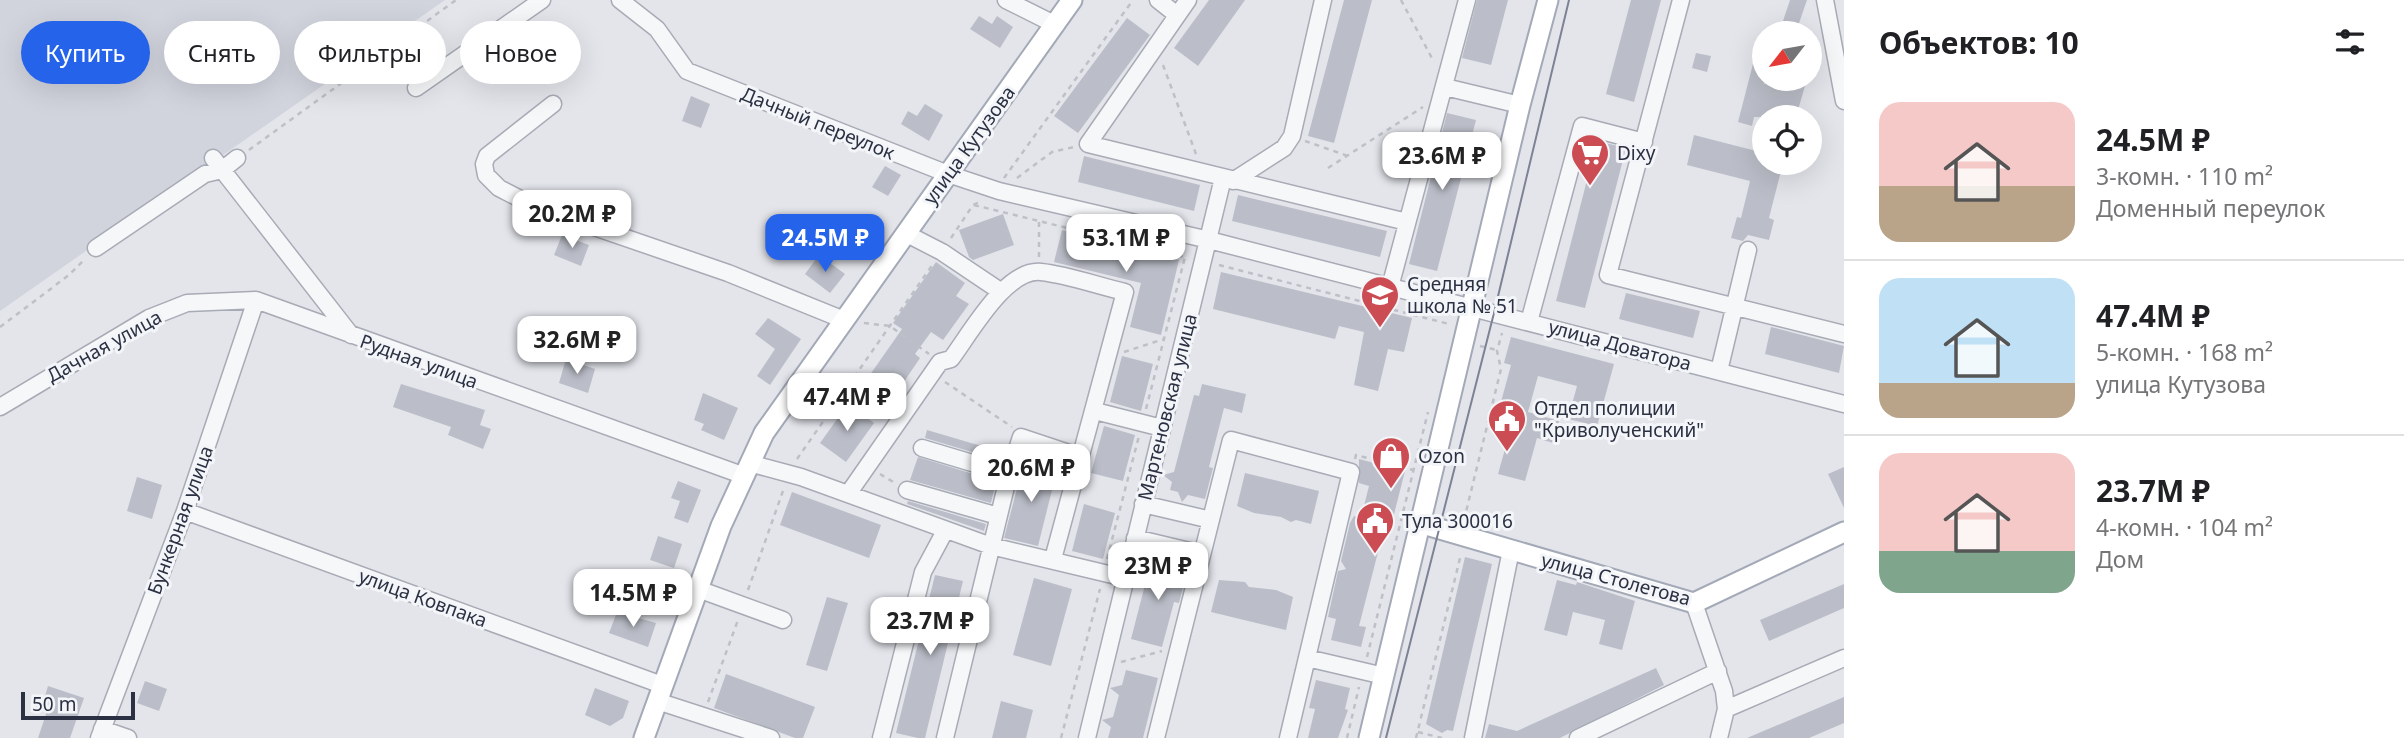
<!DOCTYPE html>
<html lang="ru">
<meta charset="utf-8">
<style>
:root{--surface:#fff;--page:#f6f6f6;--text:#202124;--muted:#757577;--line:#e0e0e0;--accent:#2563eb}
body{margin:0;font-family:"Noto Sans",sans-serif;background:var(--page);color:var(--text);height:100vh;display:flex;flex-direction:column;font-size:26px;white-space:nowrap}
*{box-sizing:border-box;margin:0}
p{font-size:23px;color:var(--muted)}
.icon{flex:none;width:38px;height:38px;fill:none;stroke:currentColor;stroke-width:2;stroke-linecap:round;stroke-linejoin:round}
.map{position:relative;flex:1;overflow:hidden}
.sheet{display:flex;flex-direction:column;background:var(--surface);width:560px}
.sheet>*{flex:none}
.guide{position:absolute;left:21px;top:21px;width:665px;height:63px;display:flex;gap:14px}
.needle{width:46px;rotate:239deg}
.buttons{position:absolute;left:1752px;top:21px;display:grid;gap:14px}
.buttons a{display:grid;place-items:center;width:70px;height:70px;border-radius:50%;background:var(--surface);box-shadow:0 7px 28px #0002;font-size:35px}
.scale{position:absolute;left:21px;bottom:18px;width:114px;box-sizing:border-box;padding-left:7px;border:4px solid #2b3143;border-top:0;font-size:19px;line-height:24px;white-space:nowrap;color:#2b3143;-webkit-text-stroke:5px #f3f5f8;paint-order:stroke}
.price{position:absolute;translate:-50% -60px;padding:0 16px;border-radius:14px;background:#fff;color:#222;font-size:23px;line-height:46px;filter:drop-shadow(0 2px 4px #0008)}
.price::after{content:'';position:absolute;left:50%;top:42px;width:21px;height:16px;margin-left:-10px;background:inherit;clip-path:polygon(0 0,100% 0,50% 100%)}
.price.selected{background:var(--accent);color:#fff}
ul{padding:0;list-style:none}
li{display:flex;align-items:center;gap:21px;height:175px;padding:0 35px}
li+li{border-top:2px solid var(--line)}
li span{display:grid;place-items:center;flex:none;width:196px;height:140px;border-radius:21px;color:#555}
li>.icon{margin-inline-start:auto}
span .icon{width:84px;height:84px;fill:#fffc;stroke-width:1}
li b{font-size:30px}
h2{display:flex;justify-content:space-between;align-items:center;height:84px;padding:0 35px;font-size:30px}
.pill{padding:0 24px;border-radius:32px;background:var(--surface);box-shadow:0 7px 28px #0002;font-size:24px;line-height:63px}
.pill.selected{background:var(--accent);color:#fff}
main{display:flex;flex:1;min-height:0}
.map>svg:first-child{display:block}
.built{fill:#d1d4dd}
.building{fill:#bbbec8}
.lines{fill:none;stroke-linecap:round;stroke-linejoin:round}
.minor-casing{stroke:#a8abb5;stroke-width:19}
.major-casing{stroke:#a3a9b6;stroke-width:23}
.path{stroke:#bdc0c6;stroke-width:2.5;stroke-dasharray:5 5;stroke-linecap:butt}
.minor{stroke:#f6f7f9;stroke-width:16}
.major{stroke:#fff;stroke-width:19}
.tram{stroke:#7d8394;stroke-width:2}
.labels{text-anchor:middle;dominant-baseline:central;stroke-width:6;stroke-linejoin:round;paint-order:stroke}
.street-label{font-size:19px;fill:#2b3143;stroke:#f3f5f8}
.poi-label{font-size:19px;fill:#2b3143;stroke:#f3f5f8;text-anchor:start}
</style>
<main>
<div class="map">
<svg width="1844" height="738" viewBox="0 0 1844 738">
<rect width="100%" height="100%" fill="#e3e5eb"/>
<path class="built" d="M0,0H445L0,311Z"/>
<path class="building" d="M1209,0H1245L1198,66L1174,48Z
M1344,0H1372L1334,143L1308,136Z
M1477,0H1508L1491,65L1462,58Z
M1631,0H1661L1634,102L1606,94Z
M1790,0H1807L1798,26L1783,21Z
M979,16L992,24L997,16L1013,27L1000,48L970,29Z
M1127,18L1150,35L1078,133L1054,116Z
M1696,53L1711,56L1707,72L1692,68Z
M1754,60L1764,62V84L1779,79H1807L1796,117H1754L1752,126L1738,122Z
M691,96L710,104L701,128L682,121Z
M925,104L943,115L929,141L901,124L908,111L917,116Z
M1447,113L1476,120L1437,271L1409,264Z
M1694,135L1764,153V163H1783L1769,218L1774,220L1769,240L1748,235L1743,241L1731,238L1737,217L1741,218L1750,181L1687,165Z
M1597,141L1626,148L1585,308L1556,301Z
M1084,156L1200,185L1194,211L1078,182Z
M885,166L901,175L888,196L872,187Z
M1238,195L1387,231L1380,257L1232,221Z
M1003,214L1014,245L973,260L969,257L959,230Z
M1062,230L1179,260L1161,335L1130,327L1141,283L1054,262Z
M562,235L589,245L581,266L554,255Z
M819,255L845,274L830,293L805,274Z
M936,262L965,283L956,296L969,304L943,340L931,332L915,354L920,358L893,398L867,379L902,329L893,323Z
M1221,272L1412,318L1404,352L1388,349L1378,391L1354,385L1364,332L1339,326L1335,339L1213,309Z
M1626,293L1700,311L1693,338L1619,319Z
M768,318L801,339L770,385L757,376L775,349L755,334Z
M1771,327L1844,346L1839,373L1765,354Z
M1511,337L1614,364L1597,426L1568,419L1577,386L1538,376L1528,412L1559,421L1553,443L1537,438L1525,481L1498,474L1514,417L1498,413L1511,365L1504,363Z
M1122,356L1153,364L1141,411L1110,402Z
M566,359L595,369L588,393L559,383Z
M401,384L485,410L480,425L491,429L483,449L448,435L451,427L393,407Z
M1202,384L1246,394L1242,413L1224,408L1209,467L1213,468L1205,499L1188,495L1182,502L1178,492L1170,490L1172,482L1163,475L1174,472L1194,395L1199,396Z
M703,393L738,408L724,440L701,430L704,424L694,420Z
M848,404L874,423L846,462L820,443Z
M1104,426L1135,435L1123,481L1091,473Z
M927,430L1005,453L1002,461L925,438Z
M918,457L996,481L991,503L910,480Z
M1359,459L1405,471L1391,526L1385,525L1359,626L1366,627L1361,647L1331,640L1336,619L1328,617L1338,571L1346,569L1341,561L1350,523L1354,516L1361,518L1369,486L1359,483Z
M1024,462L1057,470L1038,546L1004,538Z
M1844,467V508L1828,474Z
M1245,473L1319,491L1311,524L1296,520L1291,522L1281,517L1254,513L1237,506Z
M137,477L162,485L152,519L127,511Z
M678,481L701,490L688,523L674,518L680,501L671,498Z
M792,492L881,525L869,558L780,525Z
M908,501L986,524L984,531L907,504Z
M1084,504L1115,513L1103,559L1072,551Z
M658,536L682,544L674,568L650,560Z
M1167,557L1169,567L1187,571L1179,603L1174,602L1162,647L1131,639L1146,581L1138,573L1149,571L1151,562L1159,564Z
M1465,557L1492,564L1453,731L1447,730L1442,733L1426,724Z
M935,575L963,581L925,738H918L896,733Z
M1034,578L1072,589L1051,666L1013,655Z
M1219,580L1245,582L1249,587L1276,590L1293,597L1286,630L1211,612Z
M1557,580L1576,585L1577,582L1635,601L1622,650L1599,644L1605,620L1573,612L1567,636L1544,630Z
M1844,584V608L1769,641L1760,620Z
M827,597L848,603L827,671L806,665Z
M617,612L656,623L648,647L609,633Z
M1656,668L1664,685L1560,738H1485L1489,724L1517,731Z
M1126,670L1158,678L1143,738H1108L1111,727L1102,720L1113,717L1119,695L1110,688L1122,685Z
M726,674L815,707L803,738H795L714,708Z
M1316,680L1350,688L1345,709L1348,710L1338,738H1308L1315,709L1309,708Z
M145,681L167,689L159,711L137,703Z
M48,686L84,698L70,738H38L49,705L43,703Z
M595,688L629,701L623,718L610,726L585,715Z
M1844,697V723L1809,738H1747Z
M1001,701L1033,710L1026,738H992Z"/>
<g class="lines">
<defs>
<path id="minor" d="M620,0L657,29L687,71L948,174L999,191L1209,240L1844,404
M1006,0L1056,25
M1158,0L1177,15
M1188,0L1088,144L1407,222
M1681,0L1608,275L1844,334
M1825,0L1844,101
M1445,87L1520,105
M416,88L542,0
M553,104L487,156L484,164L486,175L499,188L536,207L728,273L844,320
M213,158L351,335
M1233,181L1284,148L1292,136L1323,0
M905,233L942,252L1000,291
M96,248L205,174L222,170L237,158
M1390,287L1467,0
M1529,322L1582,126L1644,142
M1719,371L1748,250
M0,407L149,318L187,303L256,300L742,475
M1095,411L1162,428
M922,448L1009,474
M749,463L801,477L991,546L1125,578
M907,490L998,516
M848,494L940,362L951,359C970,334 1006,268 1041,272C1069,275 1098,286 1125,292L1053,559
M1143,504L1211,520
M185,511L662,685
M1135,538L1202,554
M698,589L783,620
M1694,603L1724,691L1726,709L1719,738
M1307,658L1384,676
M657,701L771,738
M1726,709L1844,658
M102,729L128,738
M99,738L185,511L256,300
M881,738L923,572L945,531
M945,738L1009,474L1021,437L1081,457
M1087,738L1223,178
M1156,738L1231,440L1351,472L1288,738
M1473,738L1511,550
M1578,738L1718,671"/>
<path id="major" d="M1419,523L1694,603L1844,532
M644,738L721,526L764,433L1072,0
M1369,738L1520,105L1548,0"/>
</defs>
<use href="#minor" class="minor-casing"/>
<use href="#major" class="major-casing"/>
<path class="path" d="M1401,0L1434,62
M1163,65L1196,154
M1305,141L1348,156
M249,150L456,0
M1328,168L1423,107
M1004,178L1133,0
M1017,178L1052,152L1074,147
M974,205L1185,257
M951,238L973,205L982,201
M1039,257V220
M1219,265L1449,324
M1116,275L1124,241
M864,323L890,326L929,354
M0,327L69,275L85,259
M1480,346L1497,350
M1124,352L1164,339
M945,382L1012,427
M1146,409L1185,257
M797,459L933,264
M1355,459L1356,455L1413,470
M880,474L895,483
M1464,520L1501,369L1497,351L1502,333
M1107,559L1139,436
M748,590L784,488
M1367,657L1428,412
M1121,662L1162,651
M708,702L738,620
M1418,732L1442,738
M1061,738L1100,589
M1347,738L1359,687
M1416,738L1461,554"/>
<use href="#minor" class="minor"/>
<use href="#major" class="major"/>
<path class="tram" d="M1386,738L1494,313L1569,0"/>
</g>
<defs>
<symbol id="supermarket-pin" viewBox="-11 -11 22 30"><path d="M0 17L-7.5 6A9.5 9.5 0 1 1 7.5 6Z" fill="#cb4d53" stroke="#f3f5f8"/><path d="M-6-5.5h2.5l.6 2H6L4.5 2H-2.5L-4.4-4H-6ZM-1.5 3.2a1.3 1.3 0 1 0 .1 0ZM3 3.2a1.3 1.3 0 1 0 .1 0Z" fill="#fff"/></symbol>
<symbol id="school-pin" viewBox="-11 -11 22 30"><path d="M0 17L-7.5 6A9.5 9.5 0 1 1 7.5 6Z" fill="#cb4d53" stroke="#f3f5f8"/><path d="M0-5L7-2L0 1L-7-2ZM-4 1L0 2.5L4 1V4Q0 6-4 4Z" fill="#fff"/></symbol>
<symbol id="civic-pin" viewBox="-11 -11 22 30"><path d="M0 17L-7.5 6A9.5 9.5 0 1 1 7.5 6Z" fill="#cb4d53" stroke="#f3f5f8"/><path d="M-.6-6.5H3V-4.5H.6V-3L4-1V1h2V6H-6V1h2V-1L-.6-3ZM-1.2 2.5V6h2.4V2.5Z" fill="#fff"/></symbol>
<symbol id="shop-pin" viewBox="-11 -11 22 30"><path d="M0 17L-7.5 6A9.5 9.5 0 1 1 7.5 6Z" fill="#cb4d53" stroke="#f3f5f8"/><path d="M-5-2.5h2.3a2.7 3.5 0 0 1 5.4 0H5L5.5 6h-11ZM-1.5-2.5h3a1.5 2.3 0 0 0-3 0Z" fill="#fff"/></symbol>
</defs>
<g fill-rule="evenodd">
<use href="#supermarket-pin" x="1568" y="131" width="44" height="60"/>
<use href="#school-pin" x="1358" y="273" width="44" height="60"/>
<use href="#civic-pin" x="1485" y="397" width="44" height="60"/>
<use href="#shop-pin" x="1369" y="434" width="44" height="60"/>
<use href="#civic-pin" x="1353" y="499" width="44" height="60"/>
</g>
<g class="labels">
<g class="street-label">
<text transform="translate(818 123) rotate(22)">Дачный переулок</text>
<text transform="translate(969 145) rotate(-54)">улица Кутузова</text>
<text transform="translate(1620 345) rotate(15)">улица Доватора</text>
<text transform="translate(104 346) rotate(-29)">Дачная улица</text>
<text transform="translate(419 361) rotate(20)">Рудная улица</text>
<text transform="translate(1167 407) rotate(-76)">Мартеновская улица</text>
<text transform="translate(180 520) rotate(-70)">Бункерная улица</text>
<text transform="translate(1616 579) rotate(15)">улица Столетова</text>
<text transform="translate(423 598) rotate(20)">улица Ковпака</text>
</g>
<g class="poi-label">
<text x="1617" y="153">Dixy</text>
<text x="1407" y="284">Средняя<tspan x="1407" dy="22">школа № 51</tspan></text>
<text x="1534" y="408">Отдел полиции<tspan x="1534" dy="22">"Криволученский"</tspan></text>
<text x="1418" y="456">Ozon</text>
<text x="1402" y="521">Тула 300016</text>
</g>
</g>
</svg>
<div class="buttons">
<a><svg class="needle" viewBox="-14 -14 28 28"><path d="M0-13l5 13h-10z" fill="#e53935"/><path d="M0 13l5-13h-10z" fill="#757577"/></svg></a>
<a><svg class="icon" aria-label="locate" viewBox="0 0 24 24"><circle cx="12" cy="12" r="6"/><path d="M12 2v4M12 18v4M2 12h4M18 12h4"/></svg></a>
</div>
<div class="scale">50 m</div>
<b class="price" style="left:1442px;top:192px">23.6M ₽</b>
<b class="price" style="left:572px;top:250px">20.2M ₽</b>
<b class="price selected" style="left:825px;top:274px">24.5M ₽</b>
<b class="price" style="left:1126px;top:274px">53.1M ₽</b>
<b class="price" style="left:577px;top:376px">32.6M ₽</b>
<b class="price" style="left:847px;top:433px">47.4M ₽</b>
<b class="price" style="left:1031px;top:504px">20.6M ₽</b>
<b class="price" style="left:1158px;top:602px">23M ₽</b>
<b class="price" style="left:633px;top:629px">14.5M ₽</b>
<b class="price" style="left:930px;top:657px">23.7M ₽</b>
<div class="guide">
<a class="pill selected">Купить</a>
<a class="pill">Снять</a>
<a class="pill">Фильтры</a>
<a class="pill">Новое</a>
</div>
</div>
<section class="sheet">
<h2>Объектов: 10<svg class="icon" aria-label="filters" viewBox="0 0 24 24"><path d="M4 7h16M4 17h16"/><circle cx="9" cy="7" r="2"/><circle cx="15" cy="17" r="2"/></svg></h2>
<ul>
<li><span style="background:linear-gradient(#f6c9c9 60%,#b9a48a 0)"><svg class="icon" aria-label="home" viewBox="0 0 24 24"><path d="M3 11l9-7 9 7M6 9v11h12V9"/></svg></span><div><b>24.5M ₽</b><p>3-комн. · 110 m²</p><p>Доменный переулок</p></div></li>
<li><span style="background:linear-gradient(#bfe0f5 75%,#b9a48a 0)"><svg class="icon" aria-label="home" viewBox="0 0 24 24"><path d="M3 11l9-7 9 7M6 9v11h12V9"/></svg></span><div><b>47.4M ₽</b><p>5-комн. · 168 m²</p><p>улица Кутузова</p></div></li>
<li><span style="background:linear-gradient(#f6c9c9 70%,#7fa58c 0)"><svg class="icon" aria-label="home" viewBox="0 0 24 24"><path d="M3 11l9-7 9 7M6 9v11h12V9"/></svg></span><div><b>23.7M ₽</b><p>4-комн. · 104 m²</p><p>Дом</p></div></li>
</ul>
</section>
</main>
